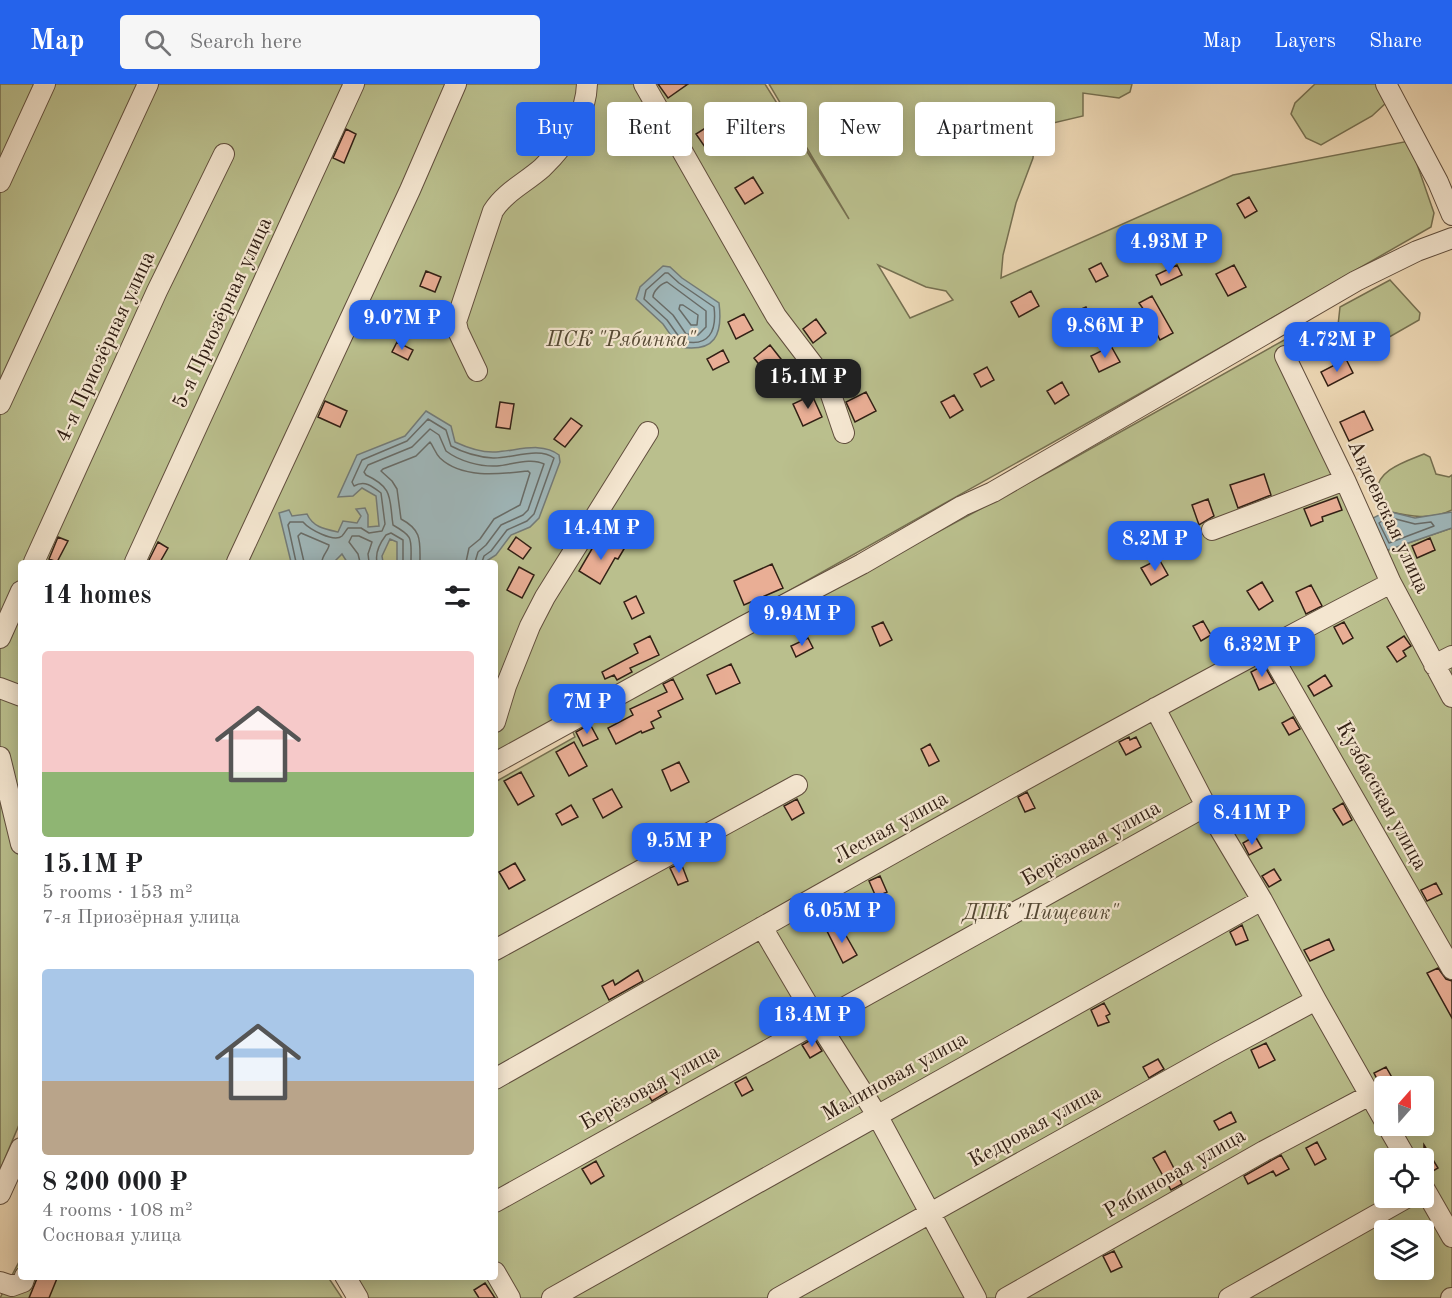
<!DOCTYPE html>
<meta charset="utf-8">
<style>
:root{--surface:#fff;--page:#f6f6f6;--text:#202124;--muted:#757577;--accent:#2563eb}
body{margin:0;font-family:"Old Standard TT",serif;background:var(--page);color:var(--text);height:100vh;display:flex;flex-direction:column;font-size:22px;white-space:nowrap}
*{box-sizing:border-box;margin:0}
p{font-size:20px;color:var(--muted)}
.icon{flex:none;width:33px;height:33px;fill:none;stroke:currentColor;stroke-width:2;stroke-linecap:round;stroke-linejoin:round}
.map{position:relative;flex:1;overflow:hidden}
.side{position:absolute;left:18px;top:476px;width:480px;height:720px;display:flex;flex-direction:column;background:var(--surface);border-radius:6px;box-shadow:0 3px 15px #0003}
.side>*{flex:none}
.guide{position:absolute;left:516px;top:18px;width:570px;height:54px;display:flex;gap:12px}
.needle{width:39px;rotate:20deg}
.fabs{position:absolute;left:1374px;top:992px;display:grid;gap:12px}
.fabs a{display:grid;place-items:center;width:60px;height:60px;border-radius:6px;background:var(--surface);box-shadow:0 3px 15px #0003;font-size:30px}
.price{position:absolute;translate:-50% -51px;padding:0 14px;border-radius:12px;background:var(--accent);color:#fff;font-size:20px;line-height:39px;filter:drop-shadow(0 2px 3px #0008)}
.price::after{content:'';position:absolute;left:50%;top:36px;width:18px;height:14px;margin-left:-9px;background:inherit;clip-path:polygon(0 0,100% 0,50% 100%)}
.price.current{background:#222;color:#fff}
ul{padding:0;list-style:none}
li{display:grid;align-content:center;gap:12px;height:318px;padding:0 24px}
li span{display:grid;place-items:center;height:186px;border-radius:6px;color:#555}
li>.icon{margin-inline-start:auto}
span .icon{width:108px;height:108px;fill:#fffc;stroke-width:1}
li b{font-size:26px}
h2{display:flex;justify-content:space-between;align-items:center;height:72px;padding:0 24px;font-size:26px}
.tag{padding:0 21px;border-radius:6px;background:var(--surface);box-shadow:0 3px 15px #0003;font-size:21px;line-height:54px}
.tag.current{background:var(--accent);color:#fff}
header{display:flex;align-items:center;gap:36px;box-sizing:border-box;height:84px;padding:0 30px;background:var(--accent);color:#fff}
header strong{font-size:28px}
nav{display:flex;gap:33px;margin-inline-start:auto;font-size:21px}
.search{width:420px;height:54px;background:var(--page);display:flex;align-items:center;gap:15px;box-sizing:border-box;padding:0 21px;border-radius:6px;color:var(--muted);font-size:22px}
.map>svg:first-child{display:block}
.green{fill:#babf8d;stroke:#767051;stroke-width:1.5;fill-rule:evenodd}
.water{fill:#9fb7ba;stroke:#737b78;stroke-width:1.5}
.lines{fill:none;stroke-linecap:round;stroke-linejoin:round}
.shore{stroke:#686c68;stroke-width:1.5}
.building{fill:#e9ae95;stroke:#322015;stroke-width:1.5}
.minor-casing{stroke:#614e3d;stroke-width:22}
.minor{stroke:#f4e6d0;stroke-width:20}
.labels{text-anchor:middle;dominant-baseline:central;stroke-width:4.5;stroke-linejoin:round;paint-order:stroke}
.street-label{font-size:21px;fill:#322015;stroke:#f4e6d0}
.park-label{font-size:21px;font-style:italic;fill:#544833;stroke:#f4e6d0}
</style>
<header>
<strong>Map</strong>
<div class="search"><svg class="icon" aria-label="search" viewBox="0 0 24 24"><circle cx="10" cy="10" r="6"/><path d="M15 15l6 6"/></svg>Search here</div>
<nav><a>Map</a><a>Layers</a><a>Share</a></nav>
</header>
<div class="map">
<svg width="1452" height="1214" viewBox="0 0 1452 1214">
<rect width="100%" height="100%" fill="#eed9b6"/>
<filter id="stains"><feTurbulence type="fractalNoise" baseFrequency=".00333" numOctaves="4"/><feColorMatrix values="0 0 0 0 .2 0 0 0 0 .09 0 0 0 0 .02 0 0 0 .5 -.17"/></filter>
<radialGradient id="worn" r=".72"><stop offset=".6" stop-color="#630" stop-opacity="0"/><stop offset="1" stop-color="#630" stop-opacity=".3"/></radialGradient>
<path class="green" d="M0,0H765L849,135L769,0H1132L1130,8L1119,14L1083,9V32L1036,43L1033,74L1016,119L1003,171L1001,194L1233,91L1409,57L1434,129L1431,143L1155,301L495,672V478H21V1036L0,1086ZM878,181L926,203L946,207L953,216L910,234Z
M1315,0H1379L1388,17L1372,32L1321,61L1306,54L1291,30L1295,19Z
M1390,196L1420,229L1419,236L1351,275L1335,269L1340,223Z
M1286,255L1385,467L1452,444V1214H358L345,1193L495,1192V698L575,653L572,646L1058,383ZM1384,1002H1424V1041H1384ZM1384,1074H1424V1113H1384ZM1384,1146H1424V1185H1384Z
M1424,370L1430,373L1436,390L1449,393L1452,391V426C1430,437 1409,432 1387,427C1384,422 1379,416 1378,410C1373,387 1407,377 1424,370Z
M21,1174V1192L328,1193L342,1214H0Z"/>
<path class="water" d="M663,182L670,183L682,194L719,219C723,251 715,269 679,263L663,240L636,215L640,203Z
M426,327L451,342L455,358C468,364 482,369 496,368C516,367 542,357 559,371L560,378L539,434L530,443L511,451L496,471L485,478H397V458L390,455L382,472L383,478H347L342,470L334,478H291L279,429L289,426L292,432L307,430C313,443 324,445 338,448L343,437L357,439L361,432L356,425L365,424L368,431V443L379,442L376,412L362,404L353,412L338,413L357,371L405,352Z
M1387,427L1415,434L1452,428V444L1385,467L1371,435Z"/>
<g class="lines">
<path class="shore" d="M665,189H668L679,199L714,223C717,247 709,264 682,257L667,236L644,215L646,206Z
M667,198L706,227V243L698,251L686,250L673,231L653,213C653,207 662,199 667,198Z
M680,221H683L698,231L697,241H691L679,225Z
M1388,433L1415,440L1431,438L1434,442L1389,459L1379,439Z
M296,478L288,441L290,438H303C309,445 334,459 342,452C345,449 346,446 348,444H361L369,449L382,447L385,440L381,409C372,402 365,396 354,402L352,398L362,376L407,357L428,335L446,346L451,362C464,369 478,373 493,374C510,375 539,362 554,374L534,430L527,437L507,446L491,467L484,472L482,478
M304,478L298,452L301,449L329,461C329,466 322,471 322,478
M360,478L358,470L349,458L352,452H359L372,458L368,470L369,478
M377,478C375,469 380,459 386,451L391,449L403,456V478
M411,478C411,454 414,453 393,441C389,414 394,404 366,391L364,388L368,381L412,363L430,345L439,351L446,367C459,377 480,383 497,382C511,381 531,373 544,380L528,426L523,431L501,441L486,461L478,468L475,478
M420,478C420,457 422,446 401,435L397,405L392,397L381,387L383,385L416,372L430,358C434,363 435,369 440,374C462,395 500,390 528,387L530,389L520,421L494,435L480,455L469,464L466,478"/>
</g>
<path class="building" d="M658,0H688L668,14Z
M718,36L729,52L707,66L696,50Z
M346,45L356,50L344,79L333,74Z
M753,93L763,109L745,120L735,104Z
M1249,113L1257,127L1245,134L1237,120Z
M1148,154L1153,164L1136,173L1130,162Z
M1101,179L1108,192L1096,198L1089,185Z
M1177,181L1182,191L1161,201L1156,191Z
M1234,181L1246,203L1228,212L1216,190Z
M426,187L441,193L435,208L420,202Z
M1031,207L1039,222L1019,233L1011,218Z
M1152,212L1173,249L1160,256L1155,246L1136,256L1126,236L1144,226L1139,219Z
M1086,223L1092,236L1078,243L1072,229Z
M744,230L753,246L736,255L728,238Z
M816,235L826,249L813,259L803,245Z
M397,258L413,266L408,276L392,268Z
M770,261L788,284L772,297L754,274Z
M1111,262L1120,278L1099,288L1091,272Z
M723,266L729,278L713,286L707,275Z
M1346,275L1353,289L1328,302L1321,288Z
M987,283L994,296L981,303L974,290Z
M1062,298L1069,311L1055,320L1047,307Z
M866,308L876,327L855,338L846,318Z
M812,311L822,333L803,342L793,320Z
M954,311L963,326L950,334L941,318Z
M325,317L347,327L340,343L318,333Z
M500,318L514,320L510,345L496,343Z
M1364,327L1373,346L1349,357L1340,338Z
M571,334L582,342L565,363L554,355Z
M1264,390L1271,411L1238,424L1230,401Z
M1337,413L1342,426L1322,433L1323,437L1311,442L1304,425Z
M1208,415L1214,432L1199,441L1192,421Z
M58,453L68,457L57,478L49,475Z
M516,453L531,464L523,475L508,465Z
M606,454L624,465L618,475L615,474L600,500L579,487L593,463L598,466Z
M1430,454L1435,466L1417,474L1412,462Z
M158,458L168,464L160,478H154L149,476Z
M1159,475L1168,491L1151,501L1141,484Z
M772,480L783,504L744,521L734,497Z
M519,483L534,491L522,514L507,506Z
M1262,498L1273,517L1259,526L1247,507Z
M1311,501L1322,522L1306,530L1296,508Z
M636,512L644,529L632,535L624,518Z
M1203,537L1211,551L1201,557L1193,542Z
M883,538L892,556L880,562L872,543Z
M1344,538L1353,554L1343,560L1334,543Z
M650,552L659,571L630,584L632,588L617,596L614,591L605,595L602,588L638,569L634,560Z
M1404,552L1411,562L1403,567L1406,572L1397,578L1387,563Z
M808,554L813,564L796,573L791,562Z
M731,580L740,599L716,610L707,591Z
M1264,581L1274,599L1259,606L1251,588Z
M1325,591L1332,602L1314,612L1308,602Z
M673,595L683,615L658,627L661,633L651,638L654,644L642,649L641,647L616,660L608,644L633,631L630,625L667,608L663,600Z
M1293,633L1300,645L1289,651L1282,639Z
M590,640L598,655L583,662L576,648Z
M1129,653L1130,656L1136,653L1141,663L1126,671L1119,658Z
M574,658L587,682L569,692L556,668Z
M930,660L939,677L929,682L921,665Z
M679,678L689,698L671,707L662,686Z
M521,688L534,712L518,721L504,697Z
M612,705L622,723L603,734L593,715Z
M1027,708L1035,724L1025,728L1018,713Z
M797,715L804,729L792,736L784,722Z
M1343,719L1352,736L1343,741L1333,725Z
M571,721L578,733L562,741L556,730Z
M1255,752L1262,764L1249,771L1243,759Z
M515,779L525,796L509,805L499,788Z
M681,779L688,797L678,801L670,784Z
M1274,785L1281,796L1269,803L1262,792Z
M880,792L887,808L876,813L869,797Z
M1436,799L1442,810L1427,817L1421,806Z
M840,841L857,871L843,879L827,847Z
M1242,841L1248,856L1236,861L1230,848Z
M1329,855L1334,866L1310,877L1304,866Z
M1438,884L1446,895L1452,897V934L1427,889Z
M638,886L643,897L609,916L602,902L613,896L615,901Z
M1104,919L1110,930L1106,932L1109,938L1098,942L1091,926Z
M814,954L822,967L810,974L802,961Z
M1266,959L1275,976L1259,984L1251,966Z
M1158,975L1164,985L1149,994L1143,983Z
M1386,983L1394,997L1381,1003L1374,989Z
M746,993L753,1006L742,1012L735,999Z
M659,995L667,1008L652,1017L644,1004Z
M1231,1028L1236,1038L1219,1046L1214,1037Z
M1317,1058L1326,1075L1315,1081L1306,1064Z
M1424,1061L1438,1084L1428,1090L1424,1083Z
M1165,1067L1182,1100L1171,1106L1153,1074Z
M1281,1071L1289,1085L1276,1092L1273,1087L1248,1100L1244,1092Z
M596,1077L604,1092L591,1100L582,1085Z
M1114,1167L1122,1183L1111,1188L1103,1172Z
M38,1192H58L49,1214H29Z
M485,1199L495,1214H479L474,1206Z"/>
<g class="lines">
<defs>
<path id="minor" d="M644,0L776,232L827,299L844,349
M1386,0L1438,98L1452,131
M0,98L45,0
M1285,272L1345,396L1391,499L1452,613
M477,287L458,247L456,238L493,127C505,108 525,99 542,84C565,62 586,33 587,0
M0,320L148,0
M1212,446L1345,396
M34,478L157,207L224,70
M135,478L354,0
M237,478L410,106L456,0
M0,554L21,507
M1267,563L1452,885
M1434,581L1452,572
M0,604L21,612
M1155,624L1206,722L1262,816L1316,916L1384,1036
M495,638L506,602L530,542L545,513L648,348
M0,673L21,760
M495,679L744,542L862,480L962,422L993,408L1356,197L1417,167L1452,154
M762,843L818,938L877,1031L976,1214
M495,866L797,701
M495,995C792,826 1088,656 1391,499
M1387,1041L1406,1074
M1424,1104L1452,1153
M0,1110L21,1064
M495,1118L1206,722
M495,1188L510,1214
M345,1192L358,1214
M0,1198L12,1202L23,1198L25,1192
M552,1214L1262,816
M778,1214L1219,968L1316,916
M1006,1214L1264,1067L1370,1011
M1229,1214L1408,1113
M1451,1214H1452"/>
</defs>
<use href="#minor" class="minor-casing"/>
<use href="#minor" class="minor"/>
</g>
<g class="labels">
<g class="street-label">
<text transform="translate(223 229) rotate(-65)">5-я Приозёрная улица</text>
<text transform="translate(106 263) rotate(-65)">4-я Приозёрная улица</text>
<text transform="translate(1388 433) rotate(65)">Авдеевская улица</text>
<text transform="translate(1381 712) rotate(61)">Кузбасская улица</text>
<text transform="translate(891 744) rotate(-29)">Лесная улица</text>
<text transform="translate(1091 760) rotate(-29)">Берёзовая улица</text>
<text transform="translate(895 993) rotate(-29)">Малиновая улица</text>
<text transform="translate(650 1004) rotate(-29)">Берёзовая улица</text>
<text transform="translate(1035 1043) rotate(-29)">Кедровая улица</text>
<text transform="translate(1175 1090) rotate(-30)">Рябиновая улица</text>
</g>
<g class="park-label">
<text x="621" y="256">ПСК "Рябинка"</text>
<text x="1041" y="829">ДПК "Пищевик"</text>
</g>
</g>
<rect width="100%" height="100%" filter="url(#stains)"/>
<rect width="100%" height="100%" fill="url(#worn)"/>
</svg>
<div class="fabs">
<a><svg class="needle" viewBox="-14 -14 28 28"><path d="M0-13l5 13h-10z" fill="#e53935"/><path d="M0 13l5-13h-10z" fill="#757577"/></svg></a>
<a><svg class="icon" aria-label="locate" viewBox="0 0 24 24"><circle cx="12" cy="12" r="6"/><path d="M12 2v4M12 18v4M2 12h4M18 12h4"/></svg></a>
<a><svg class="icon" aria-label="layers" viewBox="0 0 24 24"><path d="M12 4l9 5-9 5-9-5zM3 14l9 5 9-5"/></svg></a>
</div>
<b class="price" style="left:1169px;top:191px">4.93M ₽</b>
<b class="price" style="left:402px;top:267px">9.07M ₽</b>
<b class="price" style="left:1105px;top:275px">9.86M ₽</b>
<b class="price" style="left:1337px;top:289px">4.72M ₽</b>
<b class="price current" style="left:808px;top:326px">15.1M ₽</b>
<b class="price" style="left:601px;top:477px">14.4M ₽</b>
<b class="price" style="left:1155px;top:488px">8.2M ₽</b>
<b class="price" style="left:802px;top:563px">9.94M ₽</b>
<b class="price" style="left:1262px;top:594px">6.32M ₽</b>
<b class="price" style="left:587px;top:651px">7M ₽</b>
<b class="price" style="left:1252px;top:762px">8.41M ₽</b>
<b class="price" style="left:679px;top:790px">9.5M ₽</b>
<b class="price" style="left:842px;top:860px">6.05M ₽</b>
<b class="price" style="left:812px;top:964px">13.4M ₽</b>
<div class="guide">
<a class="tag current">Buy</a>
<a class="tag">Rent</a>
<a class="tag">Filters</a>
<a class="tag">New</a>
<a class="tag">Apartment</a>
</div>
<section class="side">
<h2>14 homes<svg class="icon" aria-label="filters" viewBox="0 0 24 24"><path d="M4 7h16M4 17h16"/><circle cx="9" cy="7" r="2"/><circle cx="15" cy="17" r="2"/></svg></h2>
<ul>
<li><span style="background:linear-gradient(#f6c9c9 65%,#8fb573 0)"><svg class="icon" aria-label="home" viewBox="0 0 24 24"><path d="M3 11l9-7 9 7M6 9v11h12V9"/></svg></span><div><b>15.1M ₽</b><p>5 rooms · 153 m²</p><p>7-я Приозёрная улица</p></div></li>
<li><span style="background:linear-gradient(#a9c7e8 60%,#b9a48a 0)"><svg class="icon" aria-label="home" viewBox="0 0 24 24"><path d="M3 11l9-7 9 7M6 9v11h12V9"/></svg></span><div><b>8 200 000 ₽</b><p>4 rooms · 108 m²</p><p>Сосновая улица</p></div></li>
</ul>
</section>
</div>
